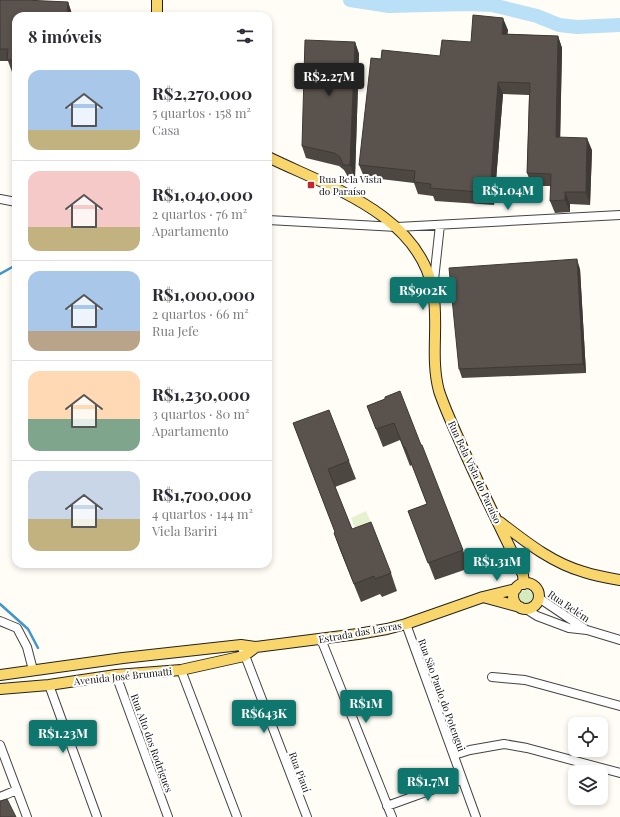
<!DOCTYPE html>
<html lang="pt">
<meta charset="utf-8">
<style>
:root{--surface:#fff;--page:#f2f2f3;--text:#2b2b33;--muted:#7c7c81;--line:#e1e1e2;--accent:#0f766e}
body{margin:0;font-family:"Playfair Display",serif;background:var(--page);color:var(--text);height:100vh;display:flex;flex-direction:column;font-size:15px;white-space:nowrap}
*{box-sizing:border-box;margin:0}
p{font-size:13px;color:var(--muted)}
.icon{flex:none;width:22px;height:22px;fill:none;stroke:currentColor;stroke-width:2;stroke-linecap:round;stroke-linejoin:round}
.map{position:relative;flex:1;overflow:hidden}
.side{position:absolute;left:12px;top:12px;width:260px;height:556px;display:flex;flex-direction:column;background:var(--surface);border-radius:12px;box-shadow:0 2px 6px #0003}
.side>*{flex:none}
.controls{position:absolute;left:568px;top:717px;display:grid;gap:8px}
.controls a{display:grid;place-items:center;width:40px;height:40px;border-radius:8px;background:var(--surface);box-shadow:0 2px 6px #0003;font-size:20px}
.price{position:absolute;translate:-50% -34px;padding:0 9px;border-radius:4px;background:var(--accent);color:#fff;font-size:13px;line-height:26px;filter:drop-shadow(0 1px 2px #0008)}
.price::after{content:'';position:absolute;left:50%;top:24px;width:12px;height:9px;margin-left:-6px;background:inherit;clip-path:polygon(0 0,100% 0,50% 100%)}
.price.active{background:#222;color:#fff}
ul{padding:0;list-style:none}
li{display:flex;align-items:center;gap:12px;height:100px;padding:0 16px}
li+li{border-top:1px solid var(--line)}
li span{display:grid;place-items:center;flex:none;width:112px;height:80px;border-radius:12px;color:#555}
li>.icon{margin-inline-start:auto}
span .icon{width:48px;height:48px;fill:#fffc;stroke-width:1}
li b{font-size:17px}
h2{display:flex;justify-content:space-between;align-items:center;height:48px;padding:0 16px;font-size:17px}
.map>svg:first-child{display:block}
.green{fill:#d5ebbd}
.pitch{fill:#e6f2cf}
.lines{fill:none;stroke-linecap:round;stroke-linejoin:round}
.stream{stroke:#3f96cf;stroke-width:2.5}
.river{stroke:#b9e0f7;stroke-width:14}
.minor-casing{stroke:#444;stroke-width:10}
.major-casing{stroke:#222;stroke-width:12}
.minor{stroke:#fff;stroke-width:8}
.major{stroke:#f9d66b;stroke-width:10}
.wall{fill:#4d4742}
.shaded-wall{fill:#3f3936}
.building{fill:#5a524d;stroke:#3f3936}
.poi-dot{fill:#c4262e;stroke:#fff;stroke-width:1.5}
.labels{text-anchor:middle;dominant-baseline:central;stroke-width:4;stroke-linejoin:round;paint-order:stroke}
.poi-label{font-size:10px;fill:#111;stroke:#fff;text-anchor:start}
.street-label{font-size:10px;fill:#111;stroke:#fff}
</style>
<div class="map">
<svg width="620" height="817" viewBox="0 0 620 817">
<rect width="100%" height="100%" fill="#fffdf5"/>
<path class="green" d="M519 597a7 7 0 1 1 14 0a7 7 0 1 1-14 0Z"/>
<path class="pitch" d="M366,511L371,522L355,528L351,518Z"/>
<g class="lines">
<path class="stream" d="M0,274L16,265
M0,604L28,629L38,648"/>
<path class="river" d="M350,0L389,6L468,4L492,5L537,16L559,25L577,27L620,25"/>
<defs>
<path id="minor" d="M0,199L16,202
M268,220L397,227L620,215
M433,289L440,225
M539,598L585,629
M526,609L537,616L569,628L587,630L620,640
M0,621L17,628L27,647L33,670
M406,624L476,817
M321,639L392,817
M241,645L307,817
M181,670L237,817
M116,675L168,817
M492,677L525,680L620,706
M49,685L97,817
M0,745L27,817
M454,755L470,750L504,744L527,748L620,773
M0,797L17,790
M387,806L462,779"/>
<path id="major" d="M157,0V16
M268,157C329,187 419,214 433,291C439,324 430,358 439,391C445,409 453,426 461,444C480,488 503,532 523,575L524,584
M500,522C526,542 552,563 584,572C596,576 608,578 620,580
M513 596a13 13 0 1 1 26 0a13 13 0 1 1-26 0Z
M483,597L520,607
M0,675L123,658L241,645L256,647L358,634L387,629L406,624L483,597L516,589
M0,689L49,685L116,675L181,670L244,656L256,647"/>
</defs>
<use href="#minor" class="minor-casing"/>
<use href="#major" class="major-casing"/>
<use href="#minor" class="minor"/>
<use href="#major" class="major"/>
</g>
<path class="wall" d="M0,0L68,2L72,14V16H16V72H12L8,61H0Z
M508,30L507,34L558,36L562,48L560,137L592,150L590,205L570,204V212L555,213L550,201L551,186H532L527,173L529,95L503,94L494,205L435,201L433,196L418,194L414,183L364,177L359,165L381,59L440,56L471,42Z
M355,42L359,54L355,177H348L344,170L339,166L306,158L302,146Z
M580,269L586,373L462,378L459,369Z
M385,399L421,445L463,550L470,568L435,580L408,511L427,504L412,465L410,466L400,440L383,447L367,406Z
M293,423L349,461L356,479L335,487L352,529L391,573L397,591L382,597L380,594L361,602L340,550L334,533L335,532Z"/>
<path class="shaded-wall" d="M68,2L72,14V16H67Z
M503,18L508,30L506,46L502,34Z
M558,36L562,48L560,149L556,137Z
M355,42L359,54L355,177L350,165Z
M498,82L503,94L494,205L490,193Z
M587,138L592,150L590,205L586,192Z
M565,192L570,204V212L565,200Z
M577,259L580,269L586,373L583,364Z"/>
<path class="building" d="M0,0H24L68,2L67,16H16V60H7L8,49H0Z
M473,15L503,18L502,34L558,36L556,137L587,138L586,192H565V200L550,201L551,174L527,173L530,83L498,82L490,193L430,188L431,184L414,182L415,171L359,165L371,58L381,59L382,50L440,56L442,40L471,42Z
M305,40L355,42L350,165H343L340,157L334,153L302,146Z
M577,259L583,364L459,369L449,268Z
M400,391L421,445H422L463,550L428,563L408,511L427,504L405,447L404,448L394,423L376,429L367,406L385,399V397Z
M329,410L349,461L328,469L352,529L371,522L391,573L375,579L374,576L354,584L334,533L335,532L293,423Z
M7,799L16,817H0V801Z"/>
<rect class="poi-dot" x="307" y="181" width="8" height="8" rx="2"/>
<g class="labels">
<g class="poi-label">
<text x="319" y="179">Rua Bela Vista<tspan x="319" dy="12">do Paraíso</tspan></text>
</g>
<g class="street-label">
<text transform="translate(475 472) rotate(65)">Rua Bela Vista do Paraíso</text>
<text transform="translate(569 606) rotate(34)">Rua Belém</text>
<text transform="translate(360 632) rotate(-10)">Estrada das Lavras</text>
<text transform="translate(123 676) rotate(-6)">Avenida José Brumatti</text>
<text transform="translate(442 695) rotate(70)">Rua São Paulo do Potengui</text>
<text transform="translate(152 743) rotate(70)">Rua Alto dos Rodrigues</text>
<text transform="translate(300 772) rotate(69)">Rua Piauí</text>
</g>
</g>
</svg>
<div class="controls">
<a><svg class="icon" aria-label="locate" viewBox="0 0 24 24"><circle cx="12" cy="12" r="6"/><path d="M12 2v4M12 18v4M2 12h4M18 12h4"/></svg></a>
<a><svg class="icon" aria-label="layers" viewBox="0 0 24 24"><path d="M12 4l9 5-9 5-9-5zM3 14l9 5 9-5"/></svg></a>
</div>
<b class="price active" style="left:329px;top:97px">R$2.27M</b>
<b class="price" style="left:508px;top:211px">R$1.04M</b>
<b class="price" style="left:423px;top:311px">R$902K</b>
<b class="price" style="left:497px;top:582px">R$1.31M</b>
<b class="price" style="left:366px;top:724px">R$1M</b>
<b class="price" style="left:264px;top:734px">R$643K</b>
<b class="price" style="left:63px;top:754px">R$1.23M</b>
<b class="price" style="left:428px;top:802px">R$1.7M</b>
<section class="side">
<h2>8 imóveis<svg class="icon" aria-label="filters" viewBox="0 0 24 24"><path d="M4 7h16M4 17h16"/><circle cx="9" cy="7" r="2"/><circle cx="15" cy="17" r="2"/></svg></h2>
<ul>
<li><span style="background:linear-gradient(#a9c7e8 75%,#c2b280 0)"><svg class="icon" aria-label="home" viewBox="0 0 24 24"><path d="M3 11l9-7 9 7M6 9v11h12V9"/></svg></span><div><b>R$2,270,000</b><p>5 quartos · 158 m²</p><p>Casa</p></div></li>
<li><span style="background:linear-gradient(#f6c9c9 70%,#c2b280 0)"><svg class="icon" aria-label="home" viewBox="0 0 24 24"><path d="M3 11l9-7 9 7M6 9v11h12V9"/></svg></span><div><b>R$1,040,000</b><p>2 quartos · 76 m²</p><p>Apartamento</p></div></li>
<li><span style="background:linear-gradient(#a9c7e8 75%,#b9a48a 0)"><svg class="icon" aria-label="home" viewBox="0 0 24 24"><path d="M3 11l9-7 9 7M6 9v11h12V9"/></svg></span><div><b>R$1,000,000</b><p>2 quartos · 66 m²</p><p>Rua Jefe</p></div></li>
<li><span style="background:linear-gradient(#ffd9b3 60%,#7fa58c 0)"><svg class="icon" aria-label="home" viewBox="0 0 24 24"><path d="M3 11l9-7 9 7M6 9v11h12V9"/></svg></span><div><b>R$1,230,000</b><p>3 quartos · 80 m²</p><p>Apartamento</p></div></li>
<li><span style="background:linear-gradient(#c9d6e8 60%,#c2b280 0)"><svg class="icon" aria-label="home" viewBox="0 0 24 24"><path d="M3 11l9-7 9 7M6 9v11h12V9"/></svg></span><div><b>R$1,700,000</b><p>4 quartos · 144 m²</p><p>Viela Bariri</p></div></li>
</ul>
</section>
</div>
